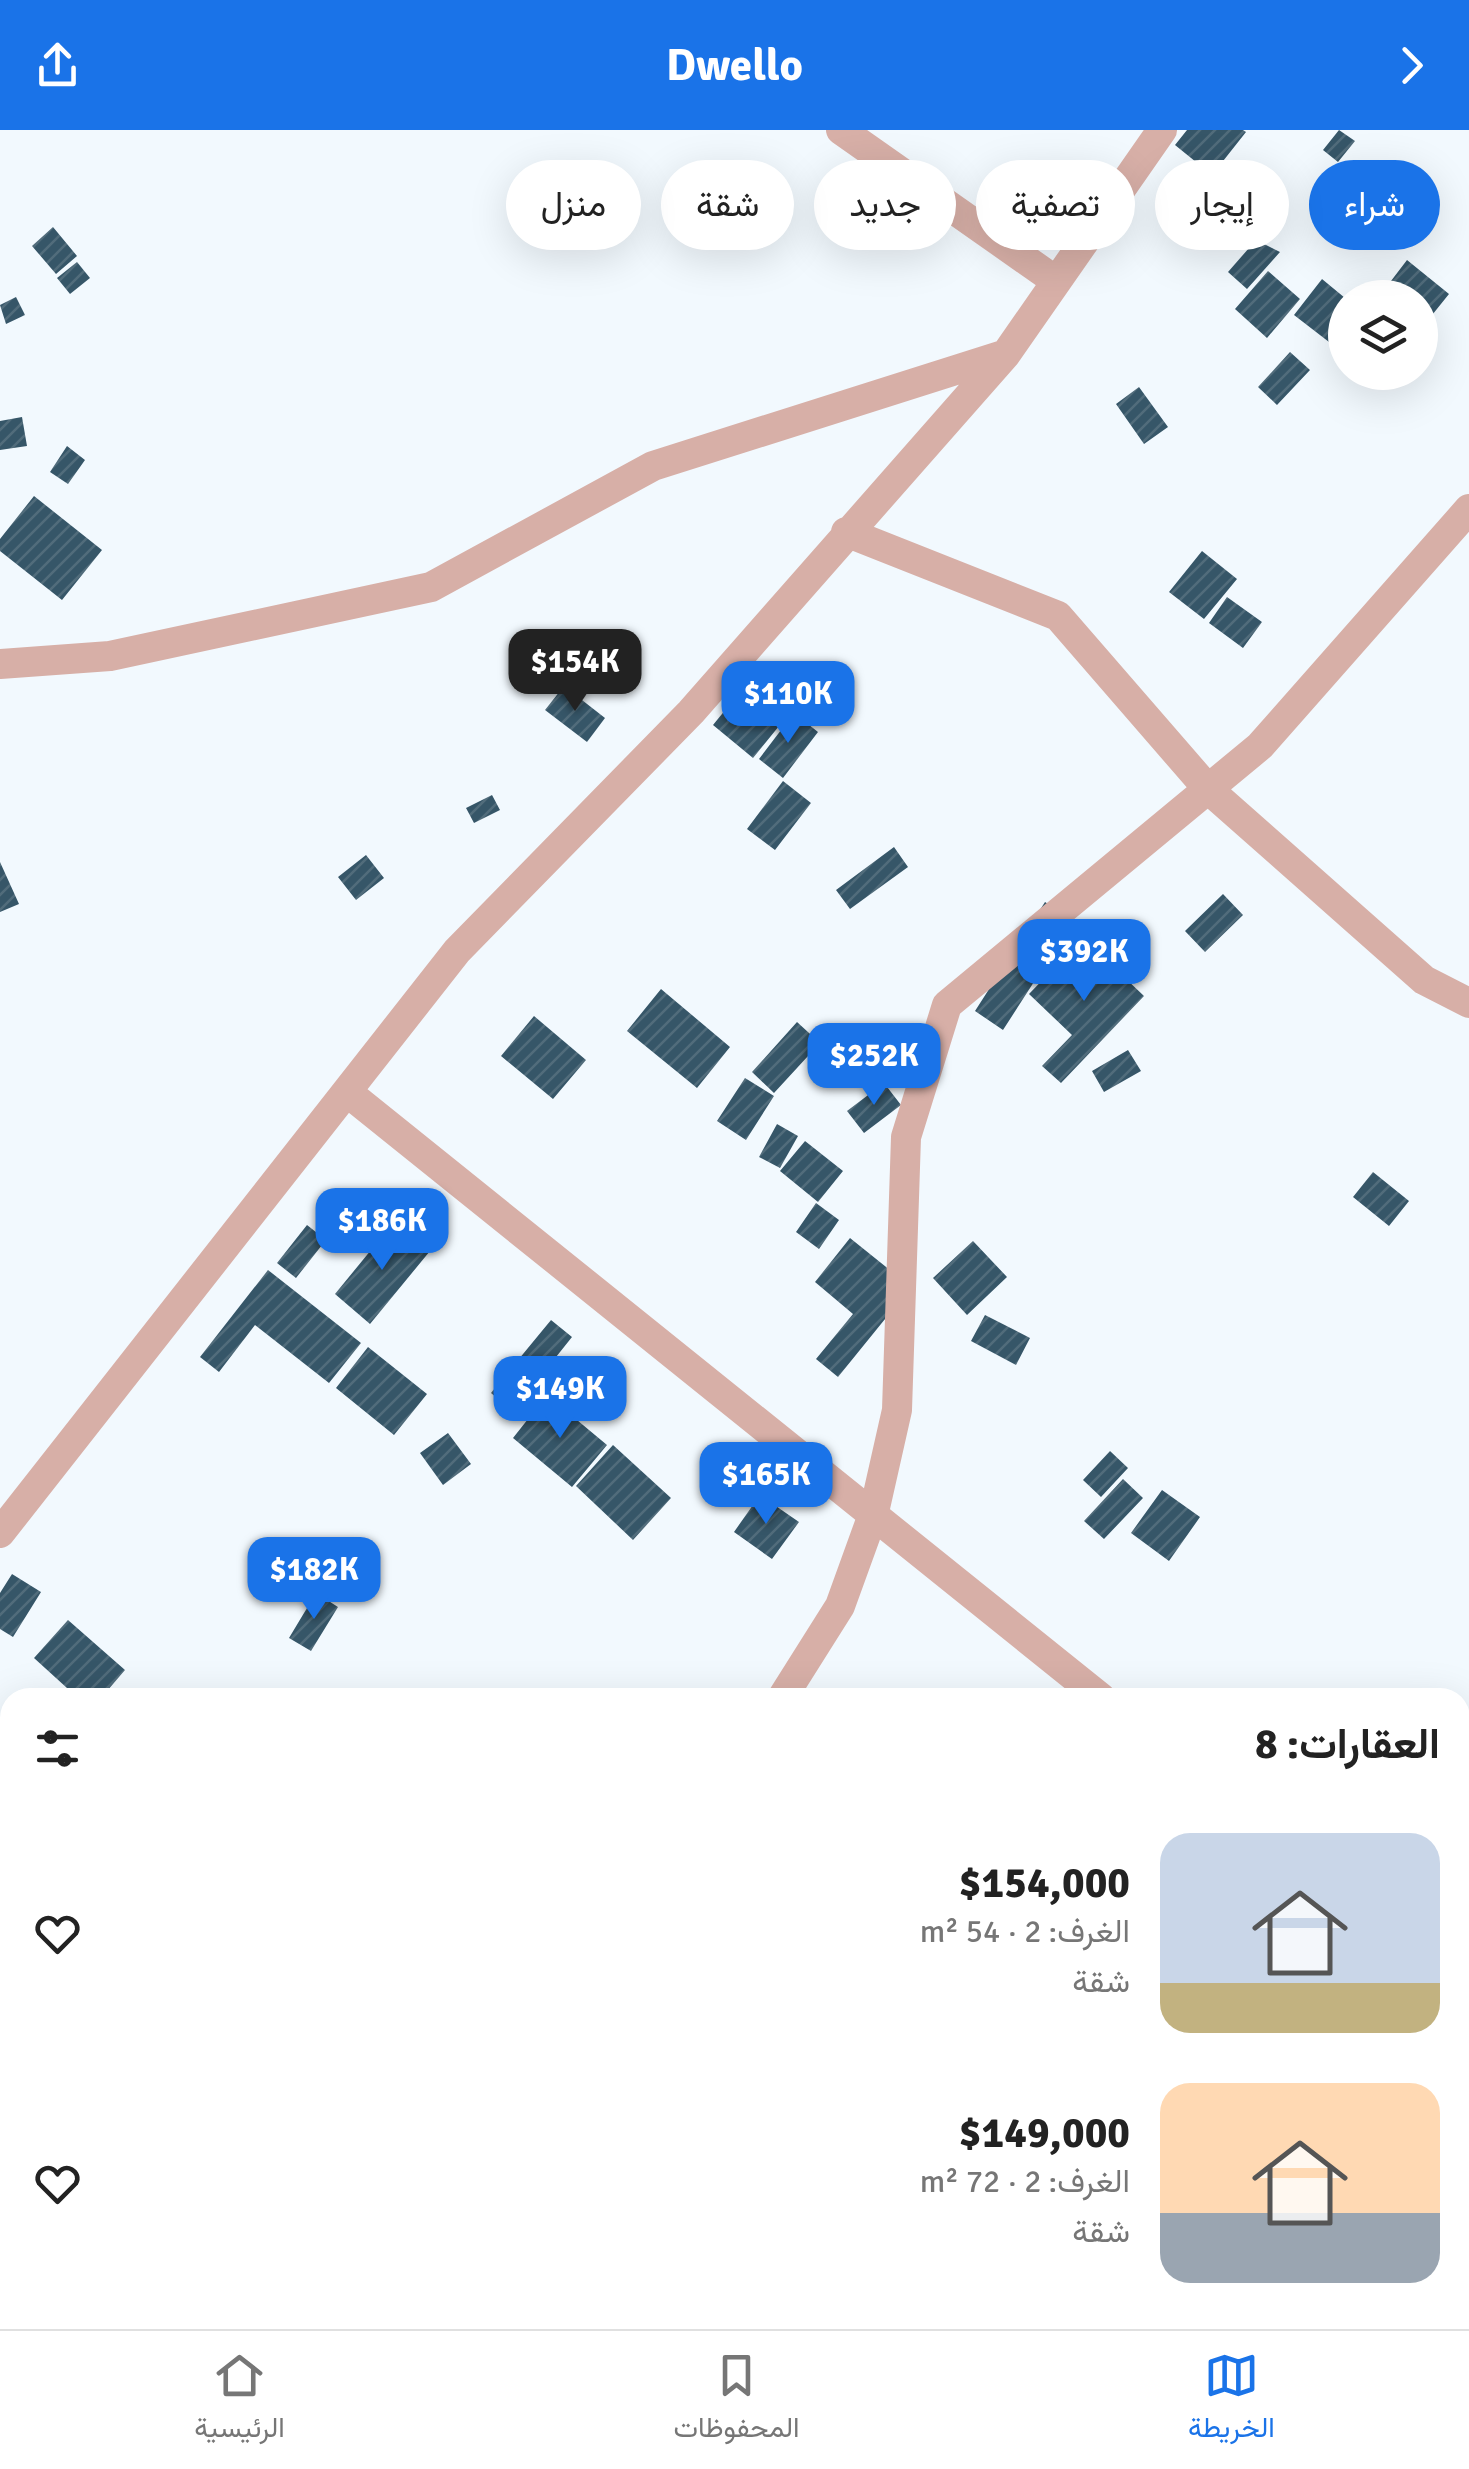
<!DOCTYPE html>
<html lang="ar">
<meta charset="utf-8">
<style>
:root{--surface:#fff;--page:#f6f6f6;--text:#222;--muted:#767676;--line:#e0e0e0;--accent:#1a73e8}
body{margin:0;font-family:Signika,Vazirmatn,sans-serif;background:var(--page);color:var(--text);direction:rtl;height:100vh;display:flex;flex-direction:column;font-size:38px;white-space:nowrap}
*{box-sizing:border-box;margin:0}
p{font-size:32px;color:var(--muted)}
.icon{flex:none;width:55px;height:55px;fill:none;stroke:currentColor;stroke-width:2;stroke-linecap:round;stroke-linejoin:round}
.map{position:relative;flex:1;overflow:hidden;direction:ltr}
.panel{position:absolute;left:0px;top:1558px;width:1470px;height:642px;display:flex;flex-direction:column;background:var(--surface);border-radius:30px 30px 0 0;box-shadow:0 10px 40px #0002;direction:rtl}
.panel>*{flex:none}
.guide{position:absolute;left:30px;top:30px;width:1410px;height:90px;direction:rtl;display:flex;gap:20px}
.buttons{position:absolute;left:1328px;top:150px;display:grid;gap:20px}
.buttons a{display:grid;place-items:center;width:110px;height:110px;border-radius:50%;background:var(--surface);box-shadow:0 10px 40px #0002;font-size:50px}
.price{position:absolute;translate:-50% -85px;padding:0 22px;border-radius:20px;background:var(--accent);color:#fff;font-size:32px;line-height:65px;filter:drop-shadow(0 2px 5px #0008)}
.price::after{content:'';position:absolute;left:50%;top:60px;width:30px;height:22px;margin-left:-15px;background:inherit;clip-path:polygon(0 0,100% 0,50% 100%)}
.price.active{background:#222;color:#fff}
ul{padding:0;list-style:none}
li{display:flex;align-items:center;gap:30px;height:250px;padding:0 30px}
li span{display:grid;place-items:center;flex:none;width:280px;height:200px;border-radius:30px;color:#555}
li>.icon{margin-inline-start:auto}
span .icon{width:120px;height:120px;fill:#fffc;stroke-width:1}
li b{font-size:42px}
h2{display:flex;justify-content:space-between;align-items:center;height:120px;padding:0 30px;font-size:42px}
.pill{padding:0 35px;border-radius:45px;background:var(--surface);box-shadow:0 10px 40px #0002;font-size:35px;line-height:90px}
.pill.active{background:var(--accent);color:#fff}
header{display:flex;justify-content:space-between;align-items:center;height:130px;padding:0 30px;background:var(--accent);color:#fff;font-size:45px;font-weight:800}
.menu{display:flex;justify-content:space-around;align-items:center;height:140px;border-top:2px solid var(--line);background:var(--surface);font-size:28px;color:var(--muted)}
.menu a{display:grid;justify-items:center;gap:5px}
.menu .active{color:var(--accent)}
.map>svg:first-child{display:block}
.building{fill:url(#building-hatch)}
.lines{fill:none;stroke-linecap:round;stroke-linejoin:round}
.minor{stroke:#d7afa7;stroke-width:30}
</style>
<header><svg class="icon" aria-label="forward" viewBox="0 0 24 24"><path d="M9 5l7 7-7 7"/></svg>Dwello<svg class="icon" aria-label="share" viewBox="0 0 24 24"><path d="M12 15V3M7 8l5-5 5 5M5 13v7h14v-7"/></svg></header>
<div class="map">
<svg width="1469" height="2199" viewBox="0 0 1469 2199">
<defs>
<pattern id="building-hatch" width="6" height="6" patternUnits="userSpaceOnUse" patternTransform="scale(2.5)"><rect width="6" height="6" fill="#365668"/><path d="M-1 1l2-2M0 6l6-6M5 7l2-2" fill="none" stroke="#516c7b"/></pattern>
</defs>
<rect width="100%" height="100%" fill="#f2f9fe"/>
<path class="building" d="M1187,0H1243L1246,2L1212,45L1175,15Z
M1339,0L1355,11L1338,32L1323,20Z
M53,97L77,126L56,144L32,116Z
M1256,110L1280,122L1247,159L1228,142Z
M1407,130L1449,164L1420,200V168H1378Z
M77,132L90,148L70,164L57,148Z
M1268,141L1300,169L1267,208L1235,179Z
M1322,149L1345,168V192L1329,212L1294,185Z
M16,167L25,185L6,194L0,175Z
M1290,222L1310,240L1277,275L1258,257Z
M1139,257L1168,297L1144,314L1116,274Z
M22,287L27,316L0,320V291Z
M67,316L85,330L68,354L50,342Z
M34,366L102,420L62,470L0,421V409Z
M1202,421L1237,449L1204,489L1169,462Z
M1227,467L1262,492L1243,518L1209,493Z
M751,548L792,580L753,628L713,595Z
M564,556L605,588L587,612L545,580Z
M794,583L818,602L783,648L759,629Z
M783,651L811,673L775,720L747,699Z
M492,665L500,680L474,693L466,678Z
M894,717L908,737L850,779L836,760Z
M366,725L384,748L356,770L338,747Z
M0,732L19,774L0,782Z
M1223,764L1243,785L1205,822L1185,801Z
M1045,772L1074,790L1003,900L975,881Z
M1083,808L1144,866L1061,953L1042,936L1072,905L1029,864Z
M661,859L730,917L697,958L627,901Z
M534,886L586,930L553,969L501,926Z
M797,892L820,913L774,963L752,942Z
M1128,920L1141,941L1104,962L1092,941Z
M745,948L774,966L746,1010L717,991Z
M884,953L901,975L864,1003L847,981Z
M777,994L798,1006L780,1038L759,1027Z
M805,1011L843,1041L818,1072L780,1041Z
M1373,1042L1409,1071L1389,1096L1353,1067Z
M816,1073L839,1090L819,1119L796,1102Z
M394,1092L430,1121L370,1194L335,1164Z
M307,1095L326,1110L296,1148L277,1133Z
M850,1108L911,1157L838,1247L816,1229L853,1184L815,1152Z
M973,1111L1007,1147L967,1185L933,1148Z
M268,1140L361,1213L329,1253L255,1195L219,1242L200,1227Z
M985,1185L1030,1208L1016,1235L971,1211Z
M551,1190L572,1207L513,1281L491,1263Z
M368,1217L427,1264L394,1305L336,1258Z
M547,1265L607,1315L572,1357L513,1308Z
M448,1303L471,1334L443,1355L420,1323Z
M613,1315L671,1368L633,1410L576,1356Z
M1110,1321L1128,1338L1101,1367L1083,1350Z
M1123,1349L1143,1368L1104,1409L1084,1391Z
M1162,1360L1200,1387L1169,1431L1131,1403Z
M760,1365L799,1392L772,1429L734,1402Z
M12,1444L41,1462L13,1507L0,1499V1463Z
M316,1463L338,1477L311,1521L289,1508Z
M68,1490L125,1540L101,1568H78L34,1528Z
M0,1705L10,1717L8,1795L0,1786Z
M0,1814L10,1821V1872L0,1866Z
M10,1919V1951L0,1945Z
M10,2181V2190H30L38,2199H0V2189Z
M97,2190H152L156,2191L154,2199H95Z
M971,2190H1021L1015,2199H964Z"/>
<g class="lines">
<path class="minor" d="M841,0L1056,151
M846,402L1058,486L1208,659L1424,850L1469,873
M0,534L110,526L431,457L653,336L1003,225
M347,962L1101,1568
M0,1403L457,821L691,582L1006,224L1162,0
M782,1568L840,1476L874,1382L897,1280L906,1007L947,875L1260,616L1469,379
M0,1632L10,1640
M1460,1860L1469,1867
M0,2041L10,2049
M184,2190L196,2199
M733,2190L744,2199
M347,2199L354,2190
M1270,2199L1277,2190"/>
</g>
</svg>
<div class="buttons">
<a><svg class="icon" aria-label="layers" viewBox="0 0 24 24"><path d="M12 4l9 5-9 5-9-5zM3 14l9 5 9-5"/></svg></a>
</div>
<b class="price active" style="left:575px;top:584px">$154K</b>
<b class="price" style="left:788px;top:616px">$110K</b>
<b class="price" style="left:1084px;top:874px">$392K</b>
<b class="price" style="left:874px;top:978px">$252K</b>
<b class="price" style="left:382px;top:1143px">$186K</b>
<b class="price" style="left:560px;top:1311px">$149K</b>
<b class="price" style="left:766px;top:1397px">$165K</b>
<b class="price" style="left:314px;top:1492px">$182K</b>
<div class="guide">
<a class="pill active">شراء</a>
<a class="pill">إيجار</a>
<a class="pill">تصفية</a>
<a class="pill">جديد</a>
<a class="pill">شقة</a>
<a class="pill">منزل</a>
</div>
<section class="panel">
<h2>العقارات: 8<svg class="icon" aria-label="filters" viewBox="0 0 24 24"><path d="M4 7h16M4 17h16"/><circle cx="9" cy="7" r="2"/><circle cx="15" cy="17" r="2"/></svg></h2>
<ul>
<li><span style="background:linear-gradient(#c9d6e8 75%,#c2b280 0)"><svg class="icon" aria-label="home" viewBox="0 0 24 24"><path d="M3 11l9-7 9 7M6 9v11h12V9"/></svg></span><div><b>$154,000</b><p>الغرف: 2 · 54 m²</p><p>شقة</p></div><svg class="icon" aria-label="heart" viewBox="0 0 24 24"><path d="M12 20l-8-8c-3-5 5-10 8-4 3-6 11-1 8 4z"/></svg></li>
<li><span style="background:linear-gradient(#ffd9b3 65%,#9aa5b1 0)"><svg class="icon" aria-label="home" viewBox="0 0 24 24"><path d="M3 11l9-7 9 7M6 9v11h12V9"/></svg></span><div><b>$149,000</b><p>الغرف: 2 · 72 m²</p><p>شقة</p></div><svg class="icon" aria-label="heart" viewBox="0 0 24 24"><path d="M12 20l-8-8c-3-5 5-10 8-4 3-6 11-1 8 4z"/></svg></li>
</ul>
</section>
</div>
<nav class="menu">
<a class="active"><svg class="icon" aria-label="map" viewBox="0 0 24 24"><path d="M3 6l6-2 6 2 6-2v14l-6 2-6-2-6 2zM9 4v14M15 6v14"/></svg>الخريطة</a>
<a><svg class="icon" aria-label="saved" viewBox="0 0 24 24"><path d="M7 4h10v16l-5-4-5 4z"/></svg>المحفوظات</a>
<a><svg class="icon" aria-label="home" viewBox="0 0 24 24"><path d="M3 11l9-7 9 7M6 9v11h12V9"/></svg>الرئيسية</a>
</nav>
